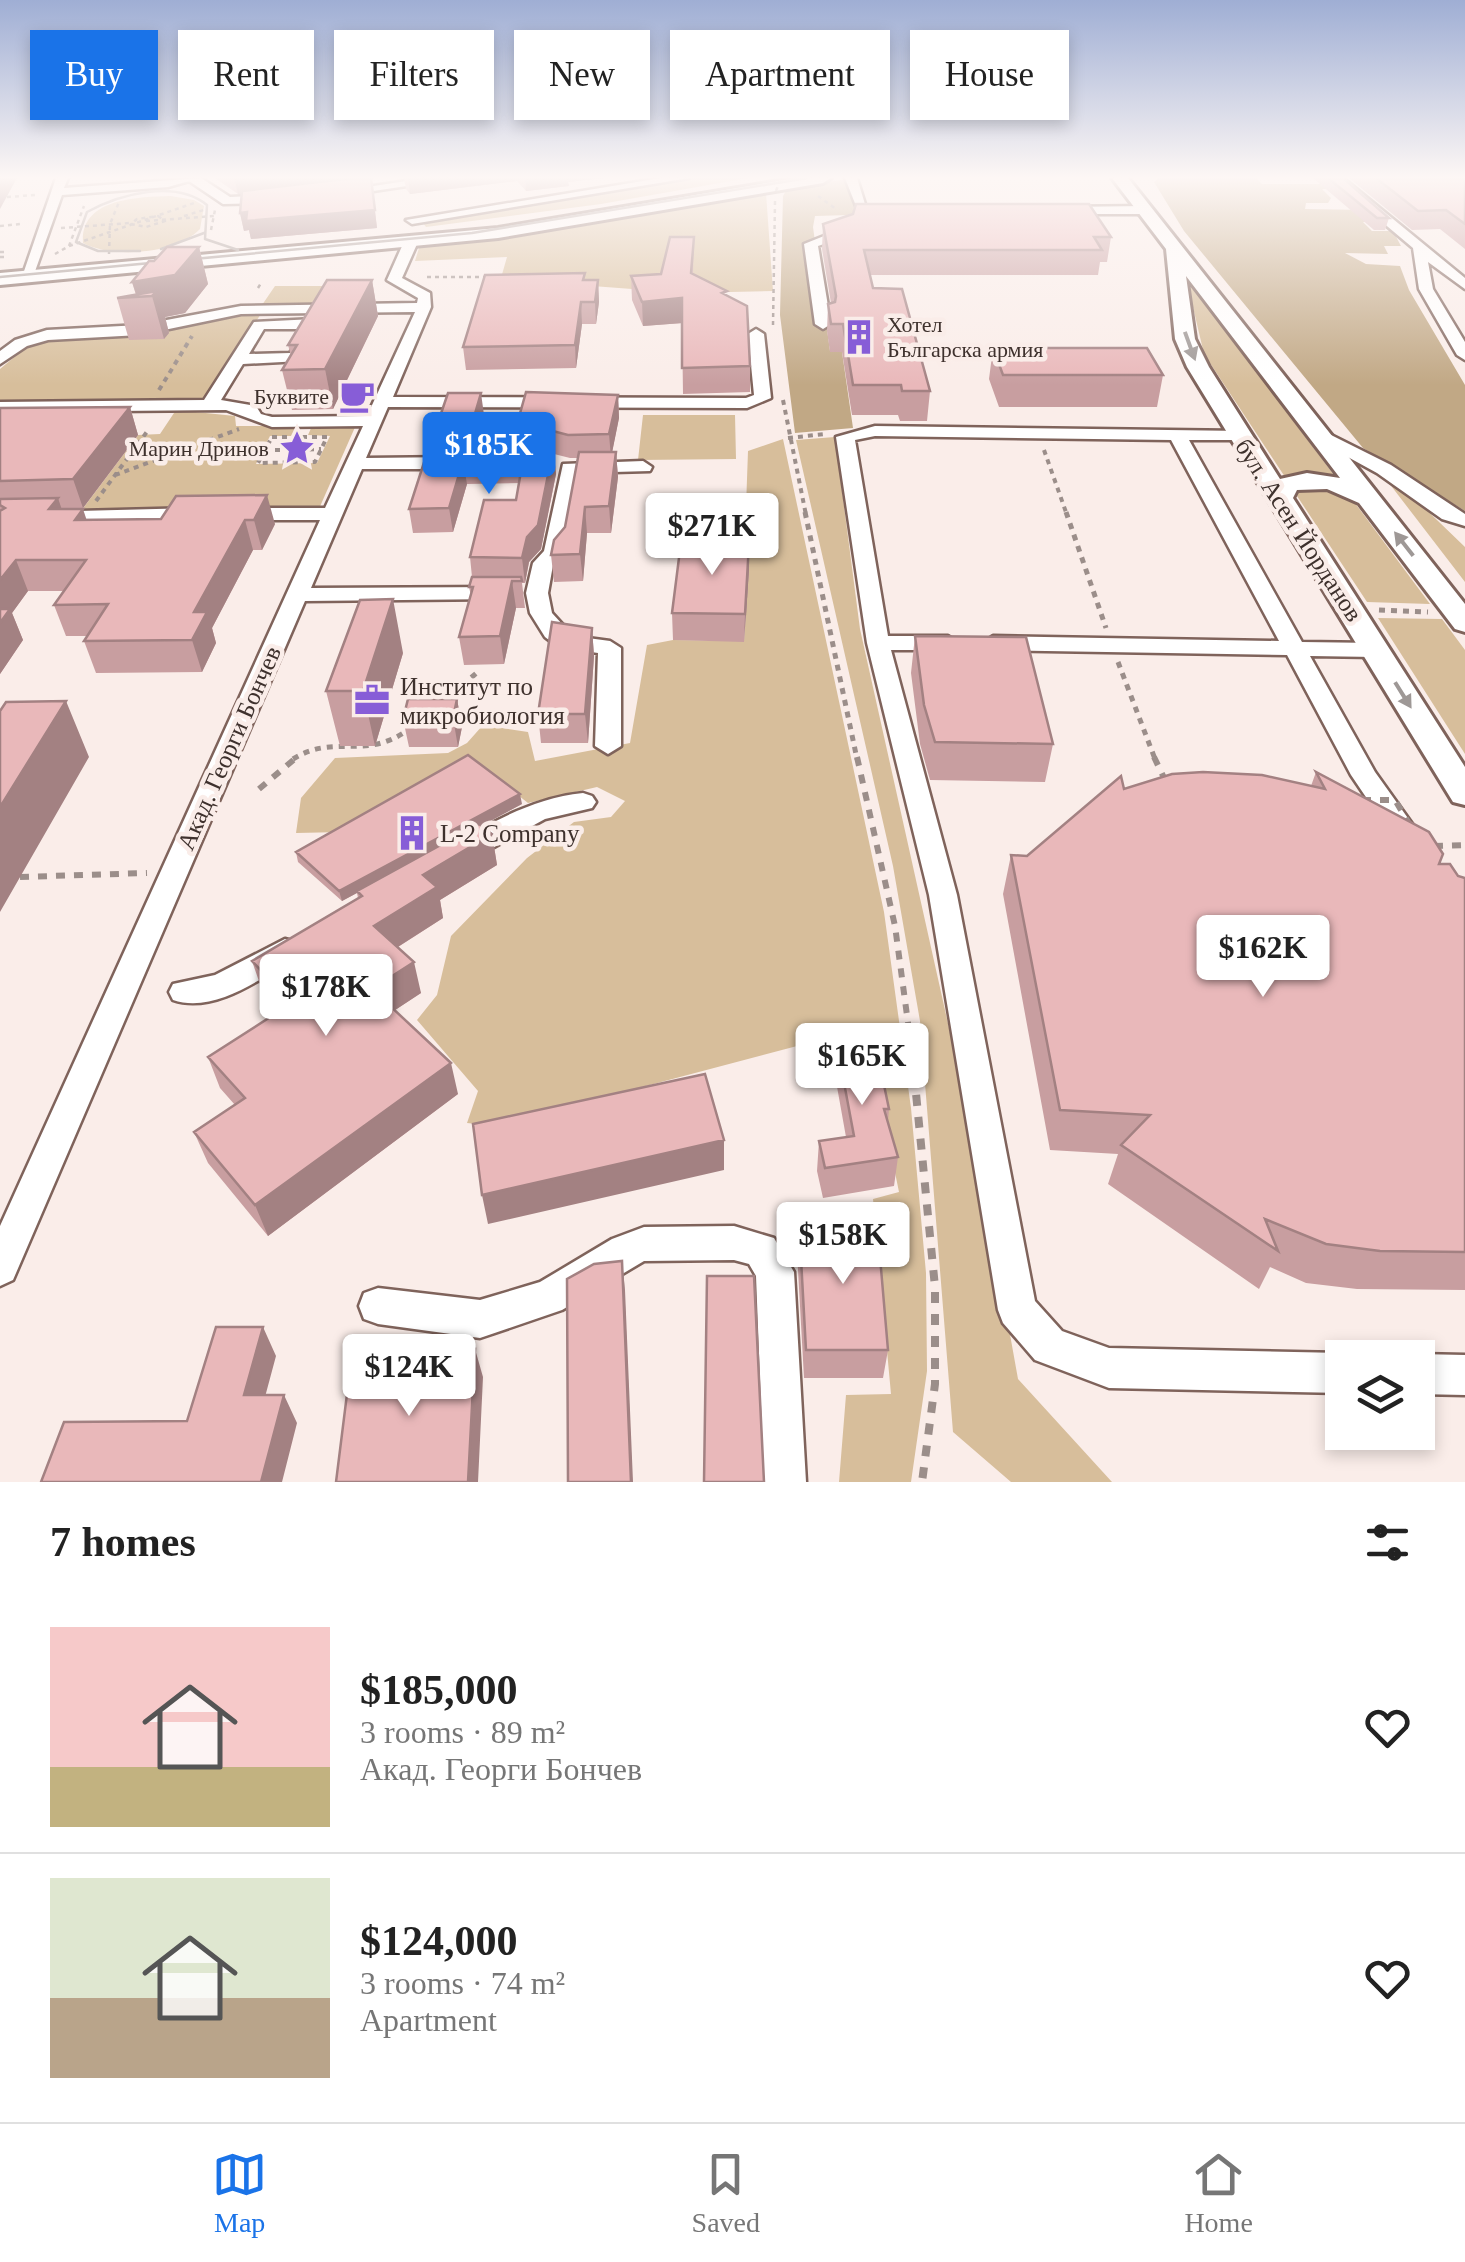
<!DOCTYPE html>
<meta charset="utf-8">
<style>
:root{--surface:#fff;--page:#f6f6f6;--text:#222;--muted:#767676;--line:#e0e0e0;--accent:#1a73e8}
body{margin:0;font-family:Georgia,serif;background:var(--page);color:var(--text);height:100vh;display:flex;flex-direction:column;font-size:38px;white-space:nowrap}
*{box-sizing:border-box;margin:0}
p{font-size:32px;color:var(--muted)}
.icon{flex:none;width:55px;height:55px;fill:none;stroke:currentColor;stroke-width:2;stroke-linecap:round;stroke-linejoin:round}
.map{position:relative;height:1482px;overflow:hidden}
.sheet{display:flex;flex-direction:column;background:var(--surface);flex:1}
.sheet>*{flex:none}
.guide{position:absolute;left:30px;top:30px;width:1405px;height:90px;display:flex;gap:20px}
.buttons{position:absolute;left:1325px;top:1340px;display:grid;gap:20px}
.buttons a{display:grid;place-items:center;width:110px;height:110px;border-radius:0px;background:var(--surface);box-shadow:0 5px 15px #0003;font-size:50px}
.price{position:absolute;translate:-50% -85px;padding:0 22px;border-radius:10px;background:#fff;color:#222;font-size:32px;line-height:65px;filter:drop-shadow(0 2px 5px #0008)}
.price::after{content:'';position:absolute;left:50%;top:60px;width:30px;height:22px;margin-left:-15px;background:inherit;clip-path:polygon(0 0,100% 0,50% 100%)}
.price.on{background:var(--accent);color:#fff}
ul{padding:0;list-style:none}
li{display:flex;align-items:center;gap:30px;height:250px;padding:0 50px}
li+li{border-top:2px solid var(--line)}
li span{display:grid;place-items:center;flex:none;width:280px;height:200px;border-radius:0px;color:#555}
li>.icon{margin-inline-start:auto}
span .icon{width:120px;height:120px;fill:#fffc;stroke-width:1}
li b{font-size:42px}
h2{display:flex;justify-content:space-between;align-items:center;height:120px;padding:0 50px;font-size:42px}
.chip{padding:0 35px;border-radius:0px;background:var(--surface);box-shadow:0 5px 15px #0003;font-size:35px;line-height:90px}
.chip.on{background:var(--accent);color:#fff}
.tabs{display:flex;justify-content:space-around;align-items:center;height:140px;border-top:2px solid var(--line);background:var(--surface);font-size:28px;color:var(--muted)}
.tabs a{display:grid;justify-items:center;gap:5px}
.tabs .on{color:var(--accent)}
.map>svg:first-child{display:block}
.green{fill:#d7be9b}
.forest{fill:#c1a885}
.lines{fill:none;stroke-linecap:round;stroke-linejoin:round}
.minor-casing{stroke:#7f635b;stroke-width:5}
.major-casing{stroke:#7f635b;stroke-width:6}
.path-far4{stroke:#9b8e8a;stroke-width:2.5;stroke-dasharray:4 4;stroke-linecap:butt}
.path-far3{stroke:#9b8e8a;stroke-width:4;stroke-dasharray:5 5;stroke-linecap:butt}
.path-far2{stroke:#9b8e8a;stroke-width:5;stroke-dasharray:6 6;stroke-linecap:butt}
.path-far1{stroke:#9b8e8a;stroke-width:6;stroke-dasharray:9 9;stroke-linecap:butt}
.path{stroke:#9b8e8a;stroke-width:8;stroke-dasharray:11 11;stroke-linecap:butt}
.minor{fill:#fff;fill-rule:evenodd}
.major{fill:#fff;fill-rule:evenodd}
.tram{stroke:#a59894;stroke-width:2.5}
.path-bridge-far1{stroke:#9b8e8a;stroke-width:2.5;stroke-dasharray:4 4;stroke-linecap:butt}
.path-bridge{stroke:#9b8e8a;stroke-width:6;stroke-dasharray:9 9;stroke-linecap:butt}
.wall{fill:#c89ea0}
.shaded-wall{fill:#a38182}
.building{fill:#e9b8ba;stroke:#a38182;stroke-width:2.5}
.oneway{fill:#9e9896}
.labels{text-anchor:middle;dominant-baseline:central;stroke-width:9;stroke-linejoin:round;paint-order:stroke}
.far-poi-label{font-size:22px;fill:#3e312d;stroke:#faede9;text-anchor:end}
.street-label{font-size:25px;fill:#3e312d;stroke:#faede9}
.poi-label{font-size:25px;fill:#3e312d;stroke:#faede9;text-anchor:start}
</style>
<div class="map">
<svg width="1465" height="1482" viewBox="0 0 1465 1482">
<rect width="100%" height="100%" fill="#faede9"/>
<path class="green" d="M691,178H748L601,204L426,227L423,223Z
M766,193L773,291L685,293L579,285L497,292L507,257L415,261L419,248L578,227Z
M171,196L194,200L204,206L200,229C176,254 113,259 83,243C80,198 138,197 171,196Z
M275,286H326L315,304L262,305Z
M1188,286L1193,287L1337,479L1300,475L1285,477L1204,354Z
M262,312L208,398L195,401L0,403V369L25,348L56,338Z
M176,410L235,416L236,426H299L295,436H270L256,464L317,463L330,436L308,435L312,426L356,425L318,511H81L138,435L160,434Z
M643,415H735L736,459L638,460Z
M835,437L860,629L980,1167L1018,1379L1112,1482H1011L953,1432L920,1021L893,866L796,440Z
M783,439L884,912L911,1108L926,1273L927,1371L911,1482H839L846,1395L891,1394L873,1199L899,1192L869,1045L835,1036L495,1126L467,1123L478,1091L417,1020L437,995L451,936L527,858L574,822L611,817L625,801L597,787L528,803L475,761L342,832L296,833L301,798L335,758L448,753L467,743L483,725L528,732L535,761L630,743L647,645L673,640L744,641L749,567L684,566L690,507H746L748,451Z
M1382,474L1410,494L1465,547V582Z
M1321,485L1352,499L1430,604L1367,602L1297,496L1299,489Z
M1378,618L1442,619L1465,650V754Z"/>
<path class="forest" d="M1159,178H1256L1262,184H1334L1340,189H1322L1331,198L1328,203H1306L1305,209L1367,210L1382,222H1363L1372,231H1393L1401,246H1384L1388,254L1345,253L1366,264L1400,266L1409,290L1465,385V511L1363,448L1184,231L1154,182Z
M846,179L858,209L850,215L815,216L813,227L830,351L842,352L853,428L795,433L780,315L783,196L787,189Z"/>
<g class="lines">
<defs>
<path id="minor" d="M56,178H68L64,188L201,178L230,197L275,195L281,199L275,203L223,204L189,181L168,187L62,195L33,277L21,280Z
M426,178H460L340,196L334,192Z
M661,178H689L412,224L406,220Z
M845,178H857L868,214L858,211Z
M1330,178H1343L1465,278V289L1428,262L1433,289L1465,342V360L1457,355L1419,289L1413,248Z
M1061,207L1145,206L1151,210L1145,214H1057L1055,211Z
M840,221L851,224L850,235L818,246L831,324L823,329L815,324L804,244L839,230Z
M410,240L417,244L402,278L430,293L431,307L393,397L746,398L754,395L748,334L756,329L764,334L771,398L747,408L388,407L366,458L456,457L465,463L456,469H362L311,588L502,587L513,593L502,599L305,601L13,1280L0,1286V1226L320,520H240L230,514L240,508H325L363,426L272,427L226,410L0,412V402L204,400L254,322L314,319L322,324L301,361L243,364L221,400L256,406L261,414L272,417L367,416L415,312L241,314L140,335L48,340L27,346L0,364V351L15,340L47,330L140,325L241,306L417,303L418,298L387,280L403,244ZM264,329H304L290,353L249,354Z
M875,426L1244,431L1247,435L1238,440H1189L1302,642L1376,643L1387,650L1376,657L1310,656L1375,772L1425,842L1421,849H1401L1351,775L1287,655L993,650L982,643L993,636L1279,641L1171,440L875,436L855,440L888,636H948L959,643L948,650H891L957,895L1035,1301L1062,1331L1109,1348L1342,1353L1353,1358H1342V1393L1109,1388L1035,1360L1003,1323L998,1310L929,895L867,643L836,437Z
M1319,429L1391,465L1465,514V526L1442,519L1377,473L1313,438V430Z
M643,461L652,467L650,471L578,473L564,553L553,565L548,593L552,613L573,636L610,641L621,648V746L608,754L595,746L598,653L558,647L545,637L530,613L526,593L533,563L544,551L563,464Z
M195,508L202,510V518L0,525V513Z
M583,793L592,796L596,802L592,808L545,819L474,858H454L450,851L454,844C496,820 535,798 583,793Z
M285,939L296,942L300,950L296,958C261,978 215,1014 173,1000L169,992L173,984L215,975Z
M734,1226L774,1238L794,1272L806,1482H764L756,1276L749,1264L734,1260L644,1261L562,1310L480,1338L378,1324L364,1319L359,1306L364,1293L378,1288L480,1300L540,1282L612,1239L644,1227Z
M1418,1354L1465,1355V1395L1418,1394V1358H1410Z"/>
<path id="major" d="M797,178H831L823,183L498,238L0,285V273L498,228Z
M1112,178H1128L1465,604V632L1455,629L1359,503L1327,489L1297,490L1293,498L1465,767V805L1453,802L1187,367L1175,339L1166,249ZM1186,276L1340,478L1307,473L1280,479L1209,367L1195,339Z"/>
</defs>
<use href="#minor" class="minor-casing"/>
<use href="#major" class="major-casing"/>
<path class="path-far4" d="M818,196L836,209
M7,197L35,195
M158,216L165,221L146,227L131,224L137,219Z
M184,216L207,209
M146,221L214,216
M0,226L21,224
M61,228L130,223
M211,230L215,210
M69,246L197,202
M0,252H7
M55,254L69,246L84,206
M109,254L110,224L119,202
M0,257H4
M427,277H485
M258,288L261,283
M773,325L775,201"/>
<path class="path-far3" d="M159,390L192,336
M783,400L806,515
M272,437H327L315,462L258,463Z
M788,438L825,434
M287 450a5 5 0 1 1 10 0a5 5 0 1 1-10 0Z
M265,450H284
M299,450L321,449
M1044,450L1067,515
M115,475L239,429
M96,501L149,429"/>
<path class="path-far2" d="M805,512L857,759
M1066,512L1106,628
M1379,610L1428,612
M1118,662L1155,759
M444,701L480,670
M293,759C335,733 364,761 408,730"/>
<path class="path-far1" d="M857,757L895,926L915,1075
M1154,757L1166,782
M259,789L297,757
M1434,846L1465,845
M20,877L147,873"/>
<path class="path" d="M914,1073L935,1287V1384L922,1482"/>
<use href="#minor" class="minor"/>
<use href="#major" class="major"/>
<path class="tram" d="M207,205L205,239L238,250
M161,249L204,233
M140,251H98L76,242L87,212C120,194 175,179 207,205
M0,277L472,233L807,178"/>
<path class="path-bridge-far1" d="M776,191L781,178"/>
<path class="path-bridge" d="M1362,800H1395L1411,827"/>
</g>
<path class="wall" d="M215,178H371L377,228L251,239L249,230L244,231L240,213L242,194H238Z
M404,178H604L568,182L569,186L526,191L517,181L410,194L406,189Z
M1313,178H1343L1389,218L1385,230H1374Z
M1349,178H1465V249L1440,229L1412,230Z
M823,224L1111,237L1107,262H1100L1098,275H870L873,288L930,391L927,421H900L898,415H852L842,352H830L827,331L828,304L831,303L822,249Z
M694,237L693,274L727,295L750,366V392L683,394L682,323L643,326L632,300L631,276L661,274Z
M199,247L208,284L185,313L165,317L169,333L164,339L129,340L117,298L136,295L132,282L154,261Z
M372,280L378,316L333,409L292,410L282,370L291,356L288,345Z
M585,280H598L599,302L596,324H582L576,368L466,370L463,347Z
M993,348L1163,375L1157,407H999L989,379Z
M618,395L619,418L612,452H616L618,477L611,533H587L583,581L554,582L551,555L565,527L578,458H570L554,454L556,474L541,549L529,562L525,583H522L525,608H516L504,664L464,665L459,637L471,596L469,587L472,577L470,557L516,500L519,483L467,484L453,532L413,533L409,509L438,450L435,431L484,415V417H519Z
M130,407L138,435L83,508L62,509L86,520L161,519L176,496L275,524L262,550H253L212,628L216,643L202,672L96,673L84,641L87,636H66L54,605L64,591H28L12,613L23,640L0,674V408Z
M749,570L744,642L673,640L672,613Z
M592,628L594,656L588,743H541L538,714Z
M915,636L1053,744L1045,782L930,780L920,744L911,673Z
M403,653L375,746H340L326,691Z
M457,699L462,727L458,747H409L403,719Z
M1316,772L1439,864L1458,876L1465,878V1290L1357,1289L1306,1283L1270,1267L1259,1289L1108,1184L1118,1154L1050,1150L1003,894L1011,855L1027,856L1124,789L1311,786Z
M522,804L482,825L492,834L497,865L440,900L443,918L398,947L421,993L395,1010L458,1094L268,1236L208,1163L194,1132L235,1105L220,1088L208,1057L280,1011L263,993L252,961L358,898L357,893L342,901L298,862L296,852Z
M836,1040L889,1109L888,1121L898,1157L894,1186L823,1198L817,1171L819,1141L846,1137L834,1070Z
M799,1222L888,1350L883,1378H804L797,1252Z"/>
<path class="shaded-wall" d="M0,178H17L0,209Z
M234,178H369V180L238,194Z
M371,178L377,228L251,239L249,230L244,231L240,213Z
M408,178H516L517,181L410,194Z
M525,178H604L568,182L569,186L526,191Z
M199,247L208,284L185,313L165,317L169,333L164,339L152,296L137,297L132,282Z
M372,280L378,316L333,409L325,369Z
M598,280L599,302L596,324L595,302Z
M682,298L683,323L643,326L642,302Z
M581,302L582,324L576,368L575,345Z
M481,393L484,415L480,430L474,417Z
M618,395L619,418L611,458L609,434Z
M130,407L138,435L83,508L73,479Z
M553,450L556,474L541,549L529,562L525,583L522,558L527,537Z
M616,452L618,477L611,533L609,506Z
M463,461L467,484L453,532L449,508Z
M267,495L275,524L262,550L254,520Z
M58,498L68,528L49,509Z
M585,507L587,533L583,581L580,554Z
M83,509L93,539L75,520Z
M245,520L253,550L212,628L216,643L202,672L192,640L194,612Z
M749,543V570L744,642L745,614Z
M16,560L28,591L12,613L23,640L0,674V580Z
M512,581L516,608L504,664L500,636Z
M393,599L403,653L375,746L363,691Z
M592,628L594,656L588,743L585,714Z
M457,699L462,727L458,747L453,718Z
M66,701L89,757L0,912V807Z
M520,794L522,804L342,901L339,891Z
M492,834L497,865L440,900L443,918L382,957L374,926L423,875Z
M414,962L421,993L380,1020L372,989Z
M451,1063L458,1094L268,1236L255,1205Z
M724,1140V1170L488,1224L482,1195Z
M622,1261L625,1290L633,1482H631Z
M263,1327L276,1356L258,1423L244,1395Z
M475,1349L483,1377L478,1482H468Z
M284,1395L297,1423L282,1482H261Z"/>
<path class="building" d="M354,178H371L375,210L246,221L247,212L240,213L242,191Z
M1328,178H1343L1389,218H1377Z
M1376,178H1465V224L1446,210L1418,211Z
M856,204H1089L1111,237H1094L1102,250H864L873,288L902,289L930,391H902L901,385H853L843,324H831L828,304L835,302L836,296L823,224L853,214Z
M670,237H694L691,273L727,291L722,293L747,306L750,366L682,368V298L642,302L631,276L661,274Z
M167,247H199L175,275L132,282L149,261H154Z
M585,273L583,280H598L595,302H581L575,345L463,347L485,275Z
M327,280H372L325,369L282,370L297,345H288Z
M157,291L152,296L117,298L128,296Z
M993,348H1147L1163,375H1003Z
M526,392L618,395L609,434L568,435L549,430L435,431L448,393H481L474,417H519Z
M130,407L73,479L0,481V408Z
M428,450H553L538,525L527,537L522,558L470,557L484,500H516L523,460L463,461L449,508L409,509Z
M579,452H616L609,506L585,507L580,554L551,555L554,540L565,527Z
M267,495L254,520H245L194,612H207L192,640L84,641L108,604L54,605L86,560H16L0,580V511L5,508L0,505V499L58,498L49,509H83L75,520L161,519L176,496Z
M681,542L749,543L745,614L672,613Z
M472,577H521L522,581H512L500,636L459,637L473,587H469Z
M393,599L363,691H326L360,600Z
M0,609H10L0,623Z
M552,622L592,628L585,714H538Z
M915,636L1026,637L1053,744L935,742L924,705Z
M408,699H457L453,718L403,719Z
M66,701L0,807V711L6,702Z
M468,755L520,794L339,891L296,852Z
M1203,772L1262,775L1325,789L1316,772L1429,832L1443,854L1439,864H1450L1458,876L1465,878V1252L1380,1251L1326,1244L1265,1219L1278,1251L1121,1145L1150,1115L1060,1110L1011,855L1027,856L1121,776L1124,789L1172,774Z
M479,824L492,834L423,875L437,887L374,926L414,962L372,989L451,1063L255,1205L194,1132L245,1098L208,1057L292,1003L252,961L362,896L357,891Z
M874,1037L889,1109H884L898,1157L825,1168L819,1141L854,1136L836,1040Z
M705,1074L724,1140L482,1195L473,1124Z
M799,1222H877L888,1350H806Z
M622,1261L631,1482H568L567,1279L594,1264Z
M707,1276H754L764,1482H704Z
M216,1327H263L244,1395H284L261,1482H41L64,1422L187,1421Z
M475,1349L468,1482H336L351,1362Z"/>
<defs><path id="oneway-solid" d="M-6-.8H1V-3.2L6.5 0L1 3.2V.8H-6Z" transform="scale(2.5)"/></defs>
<g class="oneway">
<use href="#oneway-solid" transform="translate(1190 346) rotate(70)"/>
<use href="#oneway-solid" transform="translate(1404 544) rotate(-128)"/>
<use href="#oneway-solid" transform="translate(1403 695) rotate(58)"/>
</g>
<linearGradient id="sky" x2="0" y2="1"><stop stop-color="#9faed4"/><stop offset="0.46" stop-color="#fdf7f5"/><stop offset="1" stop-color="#fdf7f5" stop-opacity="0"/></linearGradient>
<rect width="1465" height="385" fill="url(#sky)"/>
<defs>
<symbol id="building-bare" viewBox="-9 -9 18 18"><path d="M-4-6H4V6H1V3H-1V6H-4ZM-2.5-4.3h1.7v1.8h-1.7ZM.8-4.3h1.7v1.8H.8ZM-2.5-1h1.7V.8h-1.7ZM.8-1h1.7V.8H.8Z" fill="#875dd7" stroke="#faede9" stroke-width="2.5" paint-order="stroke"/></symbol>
<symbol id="cafe-bare" viewBox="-9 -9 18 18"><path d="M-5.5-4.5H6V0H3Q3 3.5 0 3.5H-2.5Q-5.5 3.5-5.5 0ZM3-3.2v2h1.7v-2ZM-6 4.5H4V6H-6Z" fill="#875dd7" stroke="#faede9" stroke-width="2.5" paint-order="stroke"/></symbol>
<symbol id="sight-bare" viewBox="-9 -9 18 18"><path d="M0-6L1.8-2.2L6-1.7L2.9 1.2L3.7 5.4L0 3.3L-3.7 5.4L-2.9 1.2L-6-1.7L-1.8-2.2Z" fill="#875dd7" stroke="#faede9" stroke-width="2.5" paint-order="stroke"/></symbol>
<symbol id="office-bare" viewBox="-9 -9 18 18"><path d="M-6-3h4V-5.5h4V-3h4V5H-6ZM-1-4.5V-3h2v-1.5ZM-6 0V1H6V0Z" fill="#875dd7" stroke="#faede9" stroke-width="2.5" paint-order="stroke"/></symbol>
</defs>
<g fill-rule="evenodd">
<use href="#building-bare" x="834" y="312" width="50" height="50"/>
<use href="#cafe-bare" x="332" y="371" width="50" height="50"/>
<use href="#sight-bare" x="272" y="423" width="50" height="50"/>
<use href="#office-bare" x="347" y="675" width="50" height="50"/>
<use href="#building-bare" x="387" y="808" width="50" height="50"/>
</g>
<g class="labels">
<g class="far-poi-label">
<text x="887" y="324" text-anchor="start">Хотел<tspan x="887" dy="25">Българска армия</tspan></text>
<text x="329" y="396">Буквите</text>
<text x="269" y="448">Марин Дринов</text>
</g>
<g class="street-label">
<text transform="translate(1299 530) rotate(57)">бул. Асен Йорданов</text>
<text transform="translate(229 748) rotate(-66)">Акад. Георги Бончев</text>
</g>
<g class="poi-label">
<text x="400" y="686">Институт по<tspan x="400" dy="29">микробиология</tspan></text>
<text x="440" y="833">L-2 Company</text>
</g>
</g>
</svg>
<div class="buttons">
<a><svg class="icon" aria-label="layers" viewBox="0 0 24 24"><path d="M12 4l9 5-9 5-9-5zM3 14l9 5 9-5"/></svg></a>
</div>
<b class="price on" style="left:489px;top:497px">$185K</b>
<b class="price" style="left:712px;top:578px">$271K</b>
<b class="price" style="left:1263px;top:1000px">$162K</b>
<b class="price" style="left:326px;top:1039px">$178K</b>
<b class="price" style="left:862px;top:1108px">$165K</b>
<b class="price" style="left:843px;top:1287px">$158K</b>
<b class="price" style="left:409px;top:1419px">$124K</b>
<div class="guide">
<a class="chip on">Buy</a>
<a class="chip">Rent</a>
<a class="chip">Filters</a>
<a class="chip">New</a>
<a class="chip">Apartment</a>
<a class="chip">House</a>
</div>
</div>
<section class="sheet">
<h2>7 homes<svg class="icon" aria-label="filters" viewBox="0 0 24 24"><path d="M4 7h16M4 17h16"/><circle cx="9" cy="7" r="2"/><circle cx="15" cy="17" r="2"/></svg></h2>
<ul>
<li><span style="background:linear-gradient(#f6c9c9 70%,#c2b280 0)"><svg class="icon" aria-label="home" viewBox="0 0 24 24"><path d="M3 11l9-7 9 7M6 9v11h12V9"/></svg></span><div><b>$185,000</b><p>3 rooms · 89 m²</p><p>Акад. Георги Бончев</p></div><svg class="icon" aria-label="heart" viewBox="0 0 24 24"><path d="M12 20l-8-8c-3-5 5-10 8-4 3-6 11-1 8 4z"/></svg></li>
<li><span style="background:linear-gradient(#dfe7d0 60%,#b9a48a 0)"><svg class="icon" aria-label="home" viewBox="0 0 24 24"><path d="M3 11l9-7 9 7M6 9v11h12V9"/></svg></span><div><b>$124,000</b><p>3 rooms · 74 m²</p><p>Apartment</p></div><svg class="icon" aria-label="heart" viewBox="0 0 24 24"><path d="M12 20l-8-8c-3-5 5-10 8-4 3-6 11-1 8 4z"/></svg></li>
</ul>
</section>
<nav class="tabs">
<a class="on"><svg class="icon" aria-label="map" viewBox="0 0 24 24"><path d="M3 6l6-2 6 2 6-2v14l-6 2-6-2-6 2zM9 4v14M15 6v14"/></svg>Map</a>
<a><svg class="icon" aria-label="saved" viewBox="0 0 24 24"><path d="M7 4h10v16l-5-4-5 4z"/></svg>Saved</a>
<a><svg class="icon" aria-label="home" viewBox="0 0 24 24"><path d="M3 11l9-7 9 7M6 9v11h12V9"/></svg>Home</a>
</nav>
